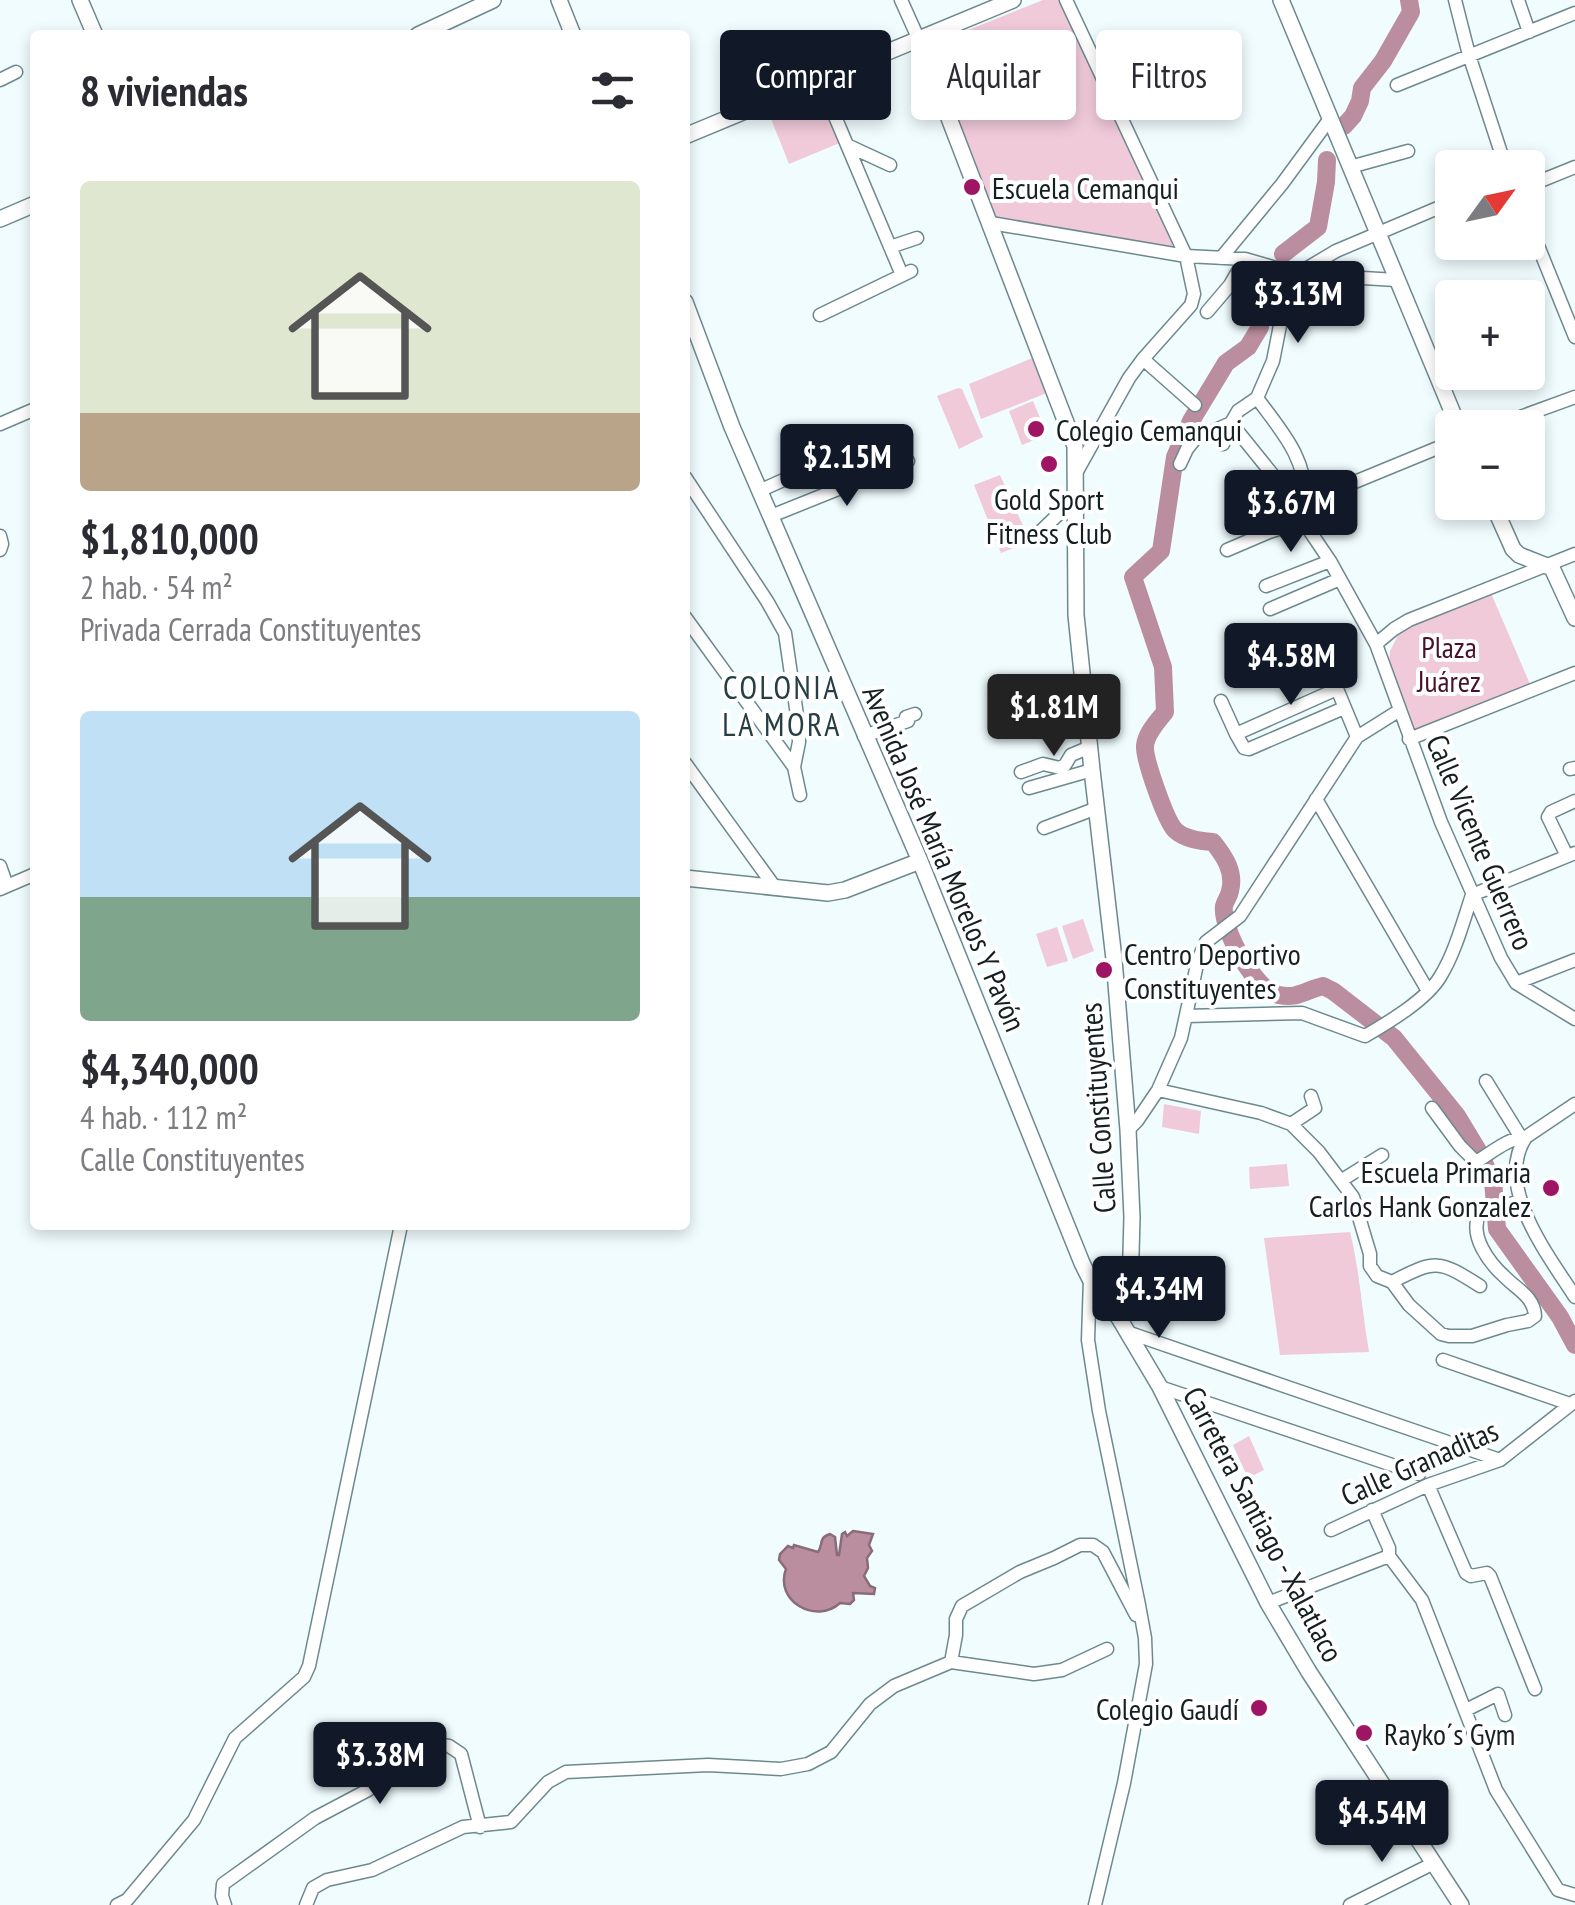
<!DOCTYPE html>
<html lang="es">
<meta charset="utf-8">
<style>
:root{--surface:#fff;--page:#f2f2f3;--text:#2b2b33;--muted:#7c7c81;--accent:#111827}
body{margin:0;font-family:"PT Sans Narrow",sans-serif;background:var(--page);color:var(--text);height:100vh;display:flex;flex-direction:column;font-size:38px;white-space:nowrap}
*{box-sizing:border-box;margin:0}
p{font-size:32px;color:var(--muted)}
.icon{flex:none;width:55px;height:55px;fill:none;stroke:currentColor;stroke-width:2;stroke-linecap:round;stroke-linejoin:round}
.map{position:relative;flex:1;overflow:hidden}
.panel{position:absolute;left:30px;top:30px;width:660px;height:1200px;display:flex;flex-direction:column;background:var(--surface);border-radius:10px;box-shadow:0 5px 15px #0003}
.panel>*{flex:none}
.hud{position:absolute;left:720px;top:30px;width:705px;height:90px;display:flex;gap:20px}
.needle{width:65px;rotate:57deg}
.fabs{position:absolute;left:1435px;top:150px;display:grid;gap:20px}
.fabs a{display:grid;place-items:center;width:110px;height:110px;border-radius:10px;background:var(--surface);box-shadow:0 5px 15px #0003;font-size:50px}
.price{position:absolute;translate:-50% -85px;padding:0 22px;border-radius:10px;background:var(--accent);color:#fff;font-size:32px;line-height:65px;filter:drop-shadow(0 2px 5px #0008)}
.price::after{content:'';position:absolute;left:50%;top:60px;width:30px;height:22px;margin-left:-15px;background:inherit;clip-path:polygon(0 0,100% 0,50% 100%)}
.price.on{background:#222;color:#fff}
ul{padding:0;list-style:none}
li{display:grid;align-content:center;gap:20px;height:530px;padding:0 50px}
li span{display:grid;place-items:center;height:310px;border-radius:10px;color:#555}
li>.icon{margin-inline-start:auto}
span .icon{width:180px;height:180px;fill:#fffc;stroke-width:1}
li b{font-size:42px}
h2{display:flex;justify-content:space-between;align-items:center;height:120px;padding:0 50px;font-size:42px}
.chip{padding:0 35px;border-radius:10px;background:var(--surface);box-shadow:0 5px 15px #0003;font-size:35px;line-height:90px}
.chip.on{background:var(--accent);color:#fff}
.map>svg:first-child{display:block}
.green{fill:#f1cad9}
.water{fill:#ba8e9f;stroke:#886d79;stroke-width:2.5}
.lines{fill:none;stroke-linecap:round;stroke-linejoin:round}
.river{stroke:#ba8e9f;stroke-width:18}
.minor-casing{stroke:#6d898e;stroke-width:15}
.major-casing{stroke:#6d898e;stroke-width:18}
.minor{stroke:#fff;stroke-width:12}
.major{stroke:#fff;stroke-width:15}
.poi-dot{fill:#9e1563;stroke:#fff;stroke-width:4}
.labels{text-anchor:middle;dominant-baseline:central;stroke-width:8;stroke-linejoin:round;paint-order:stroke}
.poi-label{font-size:30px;fill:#141f21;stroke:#fff;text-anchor:start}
.park-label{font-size:30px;fill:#48122d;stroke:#fff}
.street-label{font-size:30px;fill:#141f21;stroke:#fff}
.neighbourhood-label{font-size:32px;letter-spacing:2.5px;fill:#243e43;stroke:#fff}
</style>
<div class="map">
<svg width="1575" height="1905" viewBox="0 0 1575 1905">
<rect width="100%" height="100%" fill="#f0fcfe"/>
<path class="green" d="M1043,0H1059L1173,242L1171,250L994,222L921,49Z
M821,90L842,142L789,164L768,111Z
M1035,357L1047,393L981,419L969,384Z
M958,388L962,389L983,437L959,449L937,396Z
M1033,401L1047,435L1022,445L1009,411Z
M1000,475L1030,541L1001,553L974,485Z
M1491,593L1530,684L1413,731L1389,662L1390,651L1401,629Z
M1083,919L1094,951L1073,959L1062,926Z
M1057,927L1068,961L1047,967L1036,934Z
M1164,1104L1201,1111L1199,1134L1162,1127Z
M1287,1164L1289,1186L1250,1189L1249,1167Z
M1350,1232C1360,1272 1362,1312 1369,1352L1280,1355L1264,1238Z
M1249,1436L1264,1470L1248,1478L1233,1445Z"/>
<path class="water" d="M853,1531L873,1534L869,1545L872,1551L867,1558L868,1568L864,1576L870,1586L875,1588L874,1594L853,1593L854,1600L850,1604L840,1603C816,1625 774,1601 786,1569L779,1560L780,1554L788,1546L793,1548L794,1545L818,1552C824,1543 818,1538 830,1534L835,1537L837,1555H839L842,1534L845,1532L847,1536Z"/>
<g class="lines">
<path class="river" d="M1344,126L1353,116L1360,101L1362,88L1383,61L1411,12L1409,0
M1283,254L1318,227L1326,182L1327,160
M1265,281L1258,304L1260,327L1248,347L1226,363L1191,421L1175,457L1161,551L1133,577L1163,667L1165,712C1158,721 1146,733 1145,746C1144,759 1166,821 1175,830C1184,839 1200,841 1213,842C1225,857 1235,872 1230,891C1229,897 1225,901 1224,906C1221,929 1255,991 1279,995C1298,999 1306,990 1323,986L1333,991L1394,1038L1457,1116L1477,1149L1493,1181L1497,1229L1560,1317L1575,1345"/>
<defs>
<path id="minor" d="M901,0L919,40
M1066,0L1186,256L1194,294L1191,305L1143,359L1129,378L1076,473
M1455,0L1469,55L1506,168
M1518,0L1529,32
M0,80L16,72
M820,81L902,275
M1397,85L1575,13
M849,146L890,165
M1481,165L1502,157
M1350,167L1408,151
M1528,186L1575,167
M1528,221L1575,337
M991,223L1186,256L1245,259L1297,274L1396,280
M890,247L917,238
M1221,258L1282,184L1329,120
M1299,273L1336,251L1452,202
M1207,312L1230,285L1245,259
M820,315L911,271
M1143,359L1195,405
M1257,398L1273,361L1285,300L1297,274
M1257,398C1282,432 1306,457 1306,502
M1231,423L1302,511L1303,521L1330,561L1376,644L1441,822L1501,958L1516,983L1575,1019
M0,424L35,409
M1490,428L1575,397
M1223,444L1231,423
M1180,464L1187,449L1195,439L1231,423L1238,411L1257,398
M685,477L767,601L785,633L799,729V742L794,767
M759,491L828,460
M1302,511L1306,502L1452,442
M771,516L908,461
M1037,535L1074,499
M0,536L2,544L0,550
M1227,550L1269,532L1303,521
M1266,586L1330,561
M1270,609L1340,579
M685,617L794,767L800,795
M1376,644L1394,629L1409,620L1575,554
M1333,679L1357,737
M1221,701L1236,734L1244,748L1249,749L1344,708
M1236,734L1337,689
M864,736L908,721L906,717L915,714
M1409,739L1575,673
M685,763L774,886
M1570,769L1575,768
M1021,772L1043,764L1060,768L1065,765L1071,755L1090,747
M1029,788L1092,770
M1316,799L1428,991
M1044,828L1097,808
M1567,856L1548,817L1551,812L1575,801
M0,866L7,886
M0,889L35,874
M1516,983L1575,960
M1186,1016L1302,1013L1365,1036C1389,1022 1426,1000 1440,977C1455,953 1463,922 1472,895L1575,853
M1486,1081L1520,1136
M1158,1090L1261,1113L1291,1124L1319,1152L1353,1197L1370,1254V1266L1377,1276L1392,1282L1409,1305L1441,1334L1449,1336H1472L1507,1325L1528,1321L1535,1316C1534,1297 1518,1290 1506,1278C1489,1263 1468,1235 1480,1213L1520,1201
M1432,1108L1460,1146L1476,1162C1491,1153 1508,1138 1526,1137L1575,1104
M1291,1124L1315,1108L1311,1096
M1128,1130L1137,1121L1158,1090L1181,1038L1198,960L1206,942L1240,916L1357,737L1400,710
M1526,1137C1493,1186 1549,1256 1575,1297
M1342,1180L1382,1155
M1090,1279L1088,1340L1099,1411L1139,1605L1145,1638L1146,1664L1124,1783L1095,1905
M1392,1282C1436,1259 1439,1260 1480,1286
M1127,1332L1500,1460
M1443,1360L1570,1404
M1160,1387L1419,1474
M1428,1485L1466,1573L1471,1576L1487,1573L1490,1576L1535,1689
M1372,1510L1389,1548V1556L1422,1600L1496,1790L1558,1890L1575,1895
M1331,1530L1428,1485L1500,1460L1575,1401
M1268,1603L1389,1556
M951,1662L956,1635V1619L962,1606L1020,1572L1054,1558L1080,1545H1093L1103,1552L1136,1615
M1466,1710L1498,1694L1505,1715
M117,1905L127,1900L194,1820L235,1738L304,1677L309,1666L401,1225
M225,1905L222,1896L223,1884L315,1818L368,1790L369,1785L360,1765L367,1757L378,1749L436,1744L449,1746L461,1754L480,1827
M306,1905L313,1888L327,1880L372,1870L463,1827L511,1822L548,1782L566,1772L708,1765L781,1769L808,1764L831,1752L870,1704L894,1686L951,1662L1034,1674L1062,1670L1107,1649
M1350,1905L1434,1863"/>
<path id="major" d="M80,0L95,35
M559,0L573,35
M1281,0L1459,428
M418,35L493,0
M919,40L1075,446L1076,615L1092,770L1114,959L1128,1130L1132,1217L1130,1290L1127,1304L1119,1318
M685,136L1013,0
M0,219L35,204
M685,302L732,427L920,861L1082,1263L1090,1279L1119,1318L1160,1387L1268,1603L1309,1672L1461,1905
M1492,502L1513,549L1519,555L1552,568L1575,618
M685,878L828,893L845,890L920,861"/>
</defs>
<use href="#minor" class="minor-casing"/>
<use href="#major" class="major-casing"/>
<use href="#minor" class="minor"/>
<use href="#major" class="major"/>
</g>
<g class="poi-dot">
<circle cx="972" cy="187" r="10"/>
<circle cx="1036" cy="429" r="10"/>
<circle cx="1049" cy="464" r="10"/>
<circle cx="1104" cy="970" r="10"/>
<circle cx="1551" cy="1188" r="10"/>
<circle cx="1259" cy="1708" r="10"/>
<circle cx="1364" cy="1733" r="10"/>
</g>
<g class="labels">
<g class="poi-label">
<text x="992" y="187">Escuela Cemanqui</text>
<text x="1056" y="429">Colegio Cemanqui</text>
<text x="1049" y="498" text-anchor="middle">Gold Sport<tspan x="1049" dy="34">Fitness Club</tspan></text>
<text x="1124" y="953">Centro Deportivo<tspan x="1124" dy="34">Constituyentes</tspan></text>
<text x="1531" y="1171" text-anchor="end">Escuela Primaria<tspan x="1531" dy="34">Carlos Hank Gonzalez</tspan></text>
<text x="1239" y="1708" text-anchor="end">Colegio Gaudí</text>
<text x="1384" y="1733">Rayko´s Gym</text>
</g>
<g class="park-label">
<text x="1449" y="646">Plaza<tspan x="1449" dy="34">Juárez</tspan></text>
</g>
<g class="street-label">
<text transform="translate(1481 842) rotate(67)">Calle Vicente Guerrero</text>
<text transform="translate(945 858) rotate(67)">Avenida José María Morelos Y Pavón</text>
<text transform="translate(1097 1108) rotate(-94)">Calle Constituyentes</text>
<text transform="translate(1419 1462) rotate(-24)">Calle Granaditas</text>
<text transform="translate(1264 1524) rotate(62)">Carretera Santiago - Xalatlaco</text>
</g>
<g class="neighbourhood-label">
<text x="782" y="687">COLONIA<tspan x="782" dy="37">LA MORA</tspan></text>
</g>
</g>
</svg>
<div class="fabs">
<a><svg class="needle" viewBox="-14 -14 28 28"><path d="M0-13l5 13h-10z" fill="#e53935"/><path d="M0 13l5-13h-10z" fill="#7c7c81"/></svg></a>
<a>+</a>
<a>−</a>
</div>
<b class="price" style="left:1298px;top:346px">$3.13M</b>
<b class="price" style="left:847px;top:509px">$2.15M</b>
<b class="price" style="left:1291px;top:555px">$3.67M</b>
<b class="price" style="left:1291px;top:708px">$4.58M</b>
<b class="price on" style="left:1054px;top:759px">$1.81M</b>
<b class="price" style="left:1159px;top:1341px">$4.34M</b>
<b class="price" style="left:380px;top:1807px">$3.38M</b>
<b class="price" style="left:1382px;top:1865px">$4.54M</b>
<div class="hud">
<a class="chip on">Comprar</a>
<a class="chip">Alquilar</a>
<a class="chip">Filtros</a>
</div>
<section class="panel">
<h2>8 viviendas<svg class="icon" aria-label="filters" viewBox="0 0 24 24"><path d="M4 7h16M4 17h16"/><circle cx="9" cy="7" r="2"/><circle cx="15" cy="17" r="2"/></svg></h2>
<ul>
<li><span style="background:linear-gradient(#dfe7d0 75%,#b9a48a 0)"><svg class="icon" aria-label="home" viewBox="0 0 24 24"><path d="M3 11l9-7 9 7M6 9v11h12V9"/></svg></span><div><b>$1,810,000</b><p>2 hab. · 54 m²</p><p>Privada Cerrada Constituyentes</p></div></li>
<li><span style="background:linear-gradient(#bfe0f5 60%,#7fa58c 0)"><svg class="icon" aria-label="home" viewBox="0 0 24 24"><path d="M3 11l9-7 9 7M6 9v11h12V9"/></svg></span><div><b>$4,340,000</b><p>4 hab. · 112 m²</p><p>Calle Constituyentes</p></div></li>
</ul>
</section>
</div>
